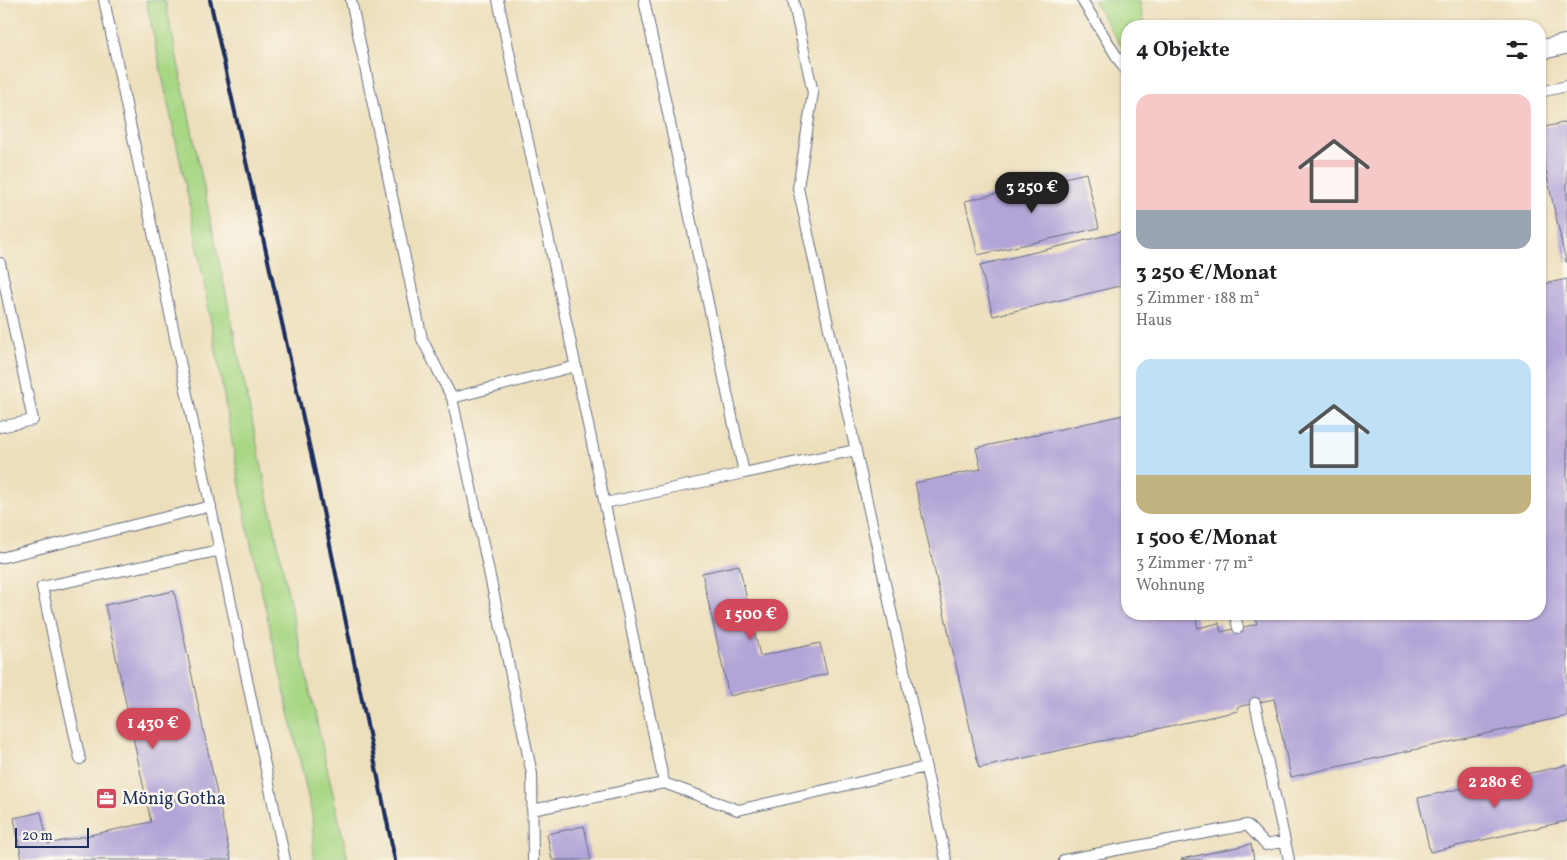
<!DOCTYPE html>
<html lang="de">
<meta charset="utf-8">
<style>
:root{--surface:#fff;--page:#f2f2f2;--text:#202124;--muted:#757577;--accent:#d1495b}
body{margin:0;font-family:Vollkorn,serif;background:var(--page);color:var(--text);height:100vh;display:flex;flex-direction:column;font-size:19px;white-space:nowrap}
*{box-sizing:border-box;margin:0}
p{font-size:16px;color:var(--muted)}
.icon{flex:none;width:28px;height:28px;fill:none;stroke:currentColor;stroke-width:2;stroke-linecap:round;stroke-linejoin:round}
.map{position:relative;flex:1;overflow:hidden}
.details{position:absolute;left:1121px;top:20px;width:425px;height:600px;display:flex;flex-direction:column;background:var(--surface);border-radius:20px;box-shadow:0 1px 4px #0004}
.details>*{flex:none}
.scale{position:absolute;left:15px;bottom:12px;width:74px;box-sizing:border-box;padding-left:5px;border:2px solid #1b2f5e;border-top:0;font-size:14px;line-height:18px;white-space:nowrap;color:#1b2f5e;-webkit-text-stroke:4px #fbf7ec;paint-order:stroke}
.price{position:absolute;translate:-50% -42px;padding:0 11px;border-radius:18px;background:var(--accent);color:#fff;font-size:16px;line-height:32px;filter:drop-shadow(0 1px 2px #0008)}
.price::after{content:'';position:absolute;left:50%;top:30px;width:15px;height:11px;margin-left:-8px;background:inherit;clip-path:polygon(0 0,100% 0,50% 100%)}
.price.on{background:#222;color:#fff}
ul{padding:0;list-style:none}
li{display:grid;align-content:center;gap:10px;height:265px;padding:0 15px}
li span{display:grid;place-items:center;height:155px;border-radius:15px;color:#555}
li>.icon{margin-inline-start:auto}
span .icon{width:90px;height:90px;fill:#fffc;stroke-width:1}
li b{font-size:21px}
h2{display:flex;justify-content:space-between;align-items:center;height:60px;padding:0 15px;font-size:21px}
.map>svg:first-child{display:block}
.green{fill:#a8d784;stroke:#628371}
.building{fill:#b2a4d7}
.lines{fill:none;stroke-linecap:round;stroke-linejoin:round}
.lane-casing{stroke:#646d7f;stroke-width:12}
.street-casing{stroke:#646d7f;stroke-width:21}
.lane{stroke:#fff;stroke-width:10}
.street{stroke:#fff;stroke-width:19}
.rail{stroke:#1b2f5e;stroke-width:4}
.labels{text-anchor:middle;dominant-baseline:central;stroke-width:5;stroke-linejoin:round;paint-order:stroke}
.poi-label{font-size:18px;fill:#1b2f5e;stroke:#fbf7ec;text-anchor:start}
</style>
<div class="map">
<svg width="1567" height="860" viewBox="0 0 1567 860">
<rect width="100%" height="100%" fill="#fbf7ec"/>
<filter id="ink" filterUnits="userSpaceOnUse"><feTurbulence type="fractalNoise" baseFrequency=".02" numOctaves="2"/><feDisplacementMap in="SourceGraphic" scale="10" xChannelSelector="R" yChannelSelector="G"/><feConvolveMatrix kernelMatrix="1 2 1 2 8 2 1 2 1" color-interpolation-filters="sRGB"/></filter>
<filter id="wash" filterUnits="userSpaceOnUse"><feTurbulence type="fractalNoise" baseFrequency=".0096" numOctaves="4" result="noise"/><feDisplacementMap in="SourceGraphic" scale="20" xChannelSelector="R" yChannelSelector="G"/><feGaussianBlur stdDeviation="1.12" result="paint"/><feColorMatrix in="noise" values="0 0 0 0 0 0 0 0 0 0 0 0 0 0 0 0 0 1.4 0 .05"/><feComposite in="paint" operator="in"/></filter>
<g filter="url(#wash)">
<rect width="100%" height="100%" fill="#eddfbc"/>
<path class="green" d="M146,0H165L290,603L348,860H314L312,814L248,531L193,221Z
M1093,0H1139L1145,26H1128L1127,49L1119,43Z"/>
<g id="blocks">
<path class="building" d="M1567,122V262H1566L1540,145V128Z
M1086,173L1099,228L978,255L965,201Z
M1125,231L1128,243V284L993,316L980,265Z
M1567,279V716L1291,777L1274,699L1237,707L1238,711L979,768L915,483L981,469L976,448L1128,414V614H1195L1198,628L1219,623L1221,632L1257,624L1254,614H1540V285Z
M739,565L760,656L820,643L827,674L729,696L702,573Z
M174,591L231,860H22L14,818L41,812L48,844L151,822L105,605Z
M1567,765V821L1430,852L1418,798Z
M584,826L591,860H552L547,834Z
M1251,844L1254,860H1181V859Z"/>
</g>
</g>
<g filter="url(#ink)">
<use href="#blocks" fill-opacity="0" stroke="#646d7f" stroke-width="1"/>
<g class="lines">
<defs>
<path id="lane" d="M104,0L285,860
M351,0L422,339L452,398L532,774L533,860
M498,0L664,783L532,810
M644,0L744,473L856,450
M793,0L813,93L798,188L946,860
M1082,0L1128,75
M1540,92L1567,86
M0,263L33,420L0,427
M452,398L576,366
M605,503L744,473
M0,558L211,506
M1235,614L1238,628
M1255,703L1289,860
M80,759L42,587L221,550
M664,783L738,810L926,767
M1064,860L1247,825L1266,845L1285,841"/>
<path id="street" d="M1540,50L1567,44"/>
</defs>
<use href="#lane" class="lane-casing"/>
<use href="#street" class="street-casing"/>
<use href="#lane" class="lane"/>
<use href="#street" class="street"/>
<path class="rail" d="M210,0L312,458L395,860"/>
</g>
</g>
<defs>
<symbol id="office-square" viewBox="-11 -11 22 22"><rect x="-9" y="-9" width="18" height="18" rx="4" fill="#d1495b" stroke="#fbf7ec"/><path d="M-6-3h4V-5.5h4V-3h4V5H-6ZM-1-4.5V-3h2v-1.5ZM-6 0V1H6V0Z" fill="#fff"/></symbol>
</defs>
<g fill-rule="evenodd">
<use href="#office-square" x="94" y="786" width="25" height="25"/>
</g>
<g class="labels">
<g class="poi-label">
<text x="122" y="799">Mönig Gotha</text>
</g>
</g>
</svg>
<div class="scale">20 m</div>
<b class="price on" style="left:1032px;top:214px">3 250 €</b>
<b class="price" style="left:751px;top:641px">1 500 €</b>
<b class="price" style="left:153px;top:750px">1 430 €</b>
<b class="price" style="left:1495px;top:809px">2 280 €</b>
<section class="details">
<h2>4 Objekte<svg class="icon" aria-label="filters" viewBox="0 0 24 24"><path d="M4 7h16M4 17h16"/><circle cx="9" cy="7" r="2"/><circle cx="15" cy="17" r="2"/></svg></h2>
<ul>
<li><span style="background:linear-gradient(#f6c9c9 75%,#9aa5b1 0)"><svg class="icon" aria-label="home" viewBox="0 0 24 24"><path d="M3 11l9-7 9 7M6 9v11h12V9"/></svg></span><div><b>3 250 €/Monat</b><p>5 Zimmer · 188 m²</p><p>Haus</p></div></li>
<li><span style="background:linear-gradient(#bfe0f5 75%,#c2b280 0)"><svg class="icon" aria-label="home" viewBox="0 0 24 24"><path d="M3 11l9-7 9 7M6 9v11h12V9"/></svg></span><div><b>1 500 €/Monat</b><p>3 Zimmer · 77 m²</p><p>Wohnung</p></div></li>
</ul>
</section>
</div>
